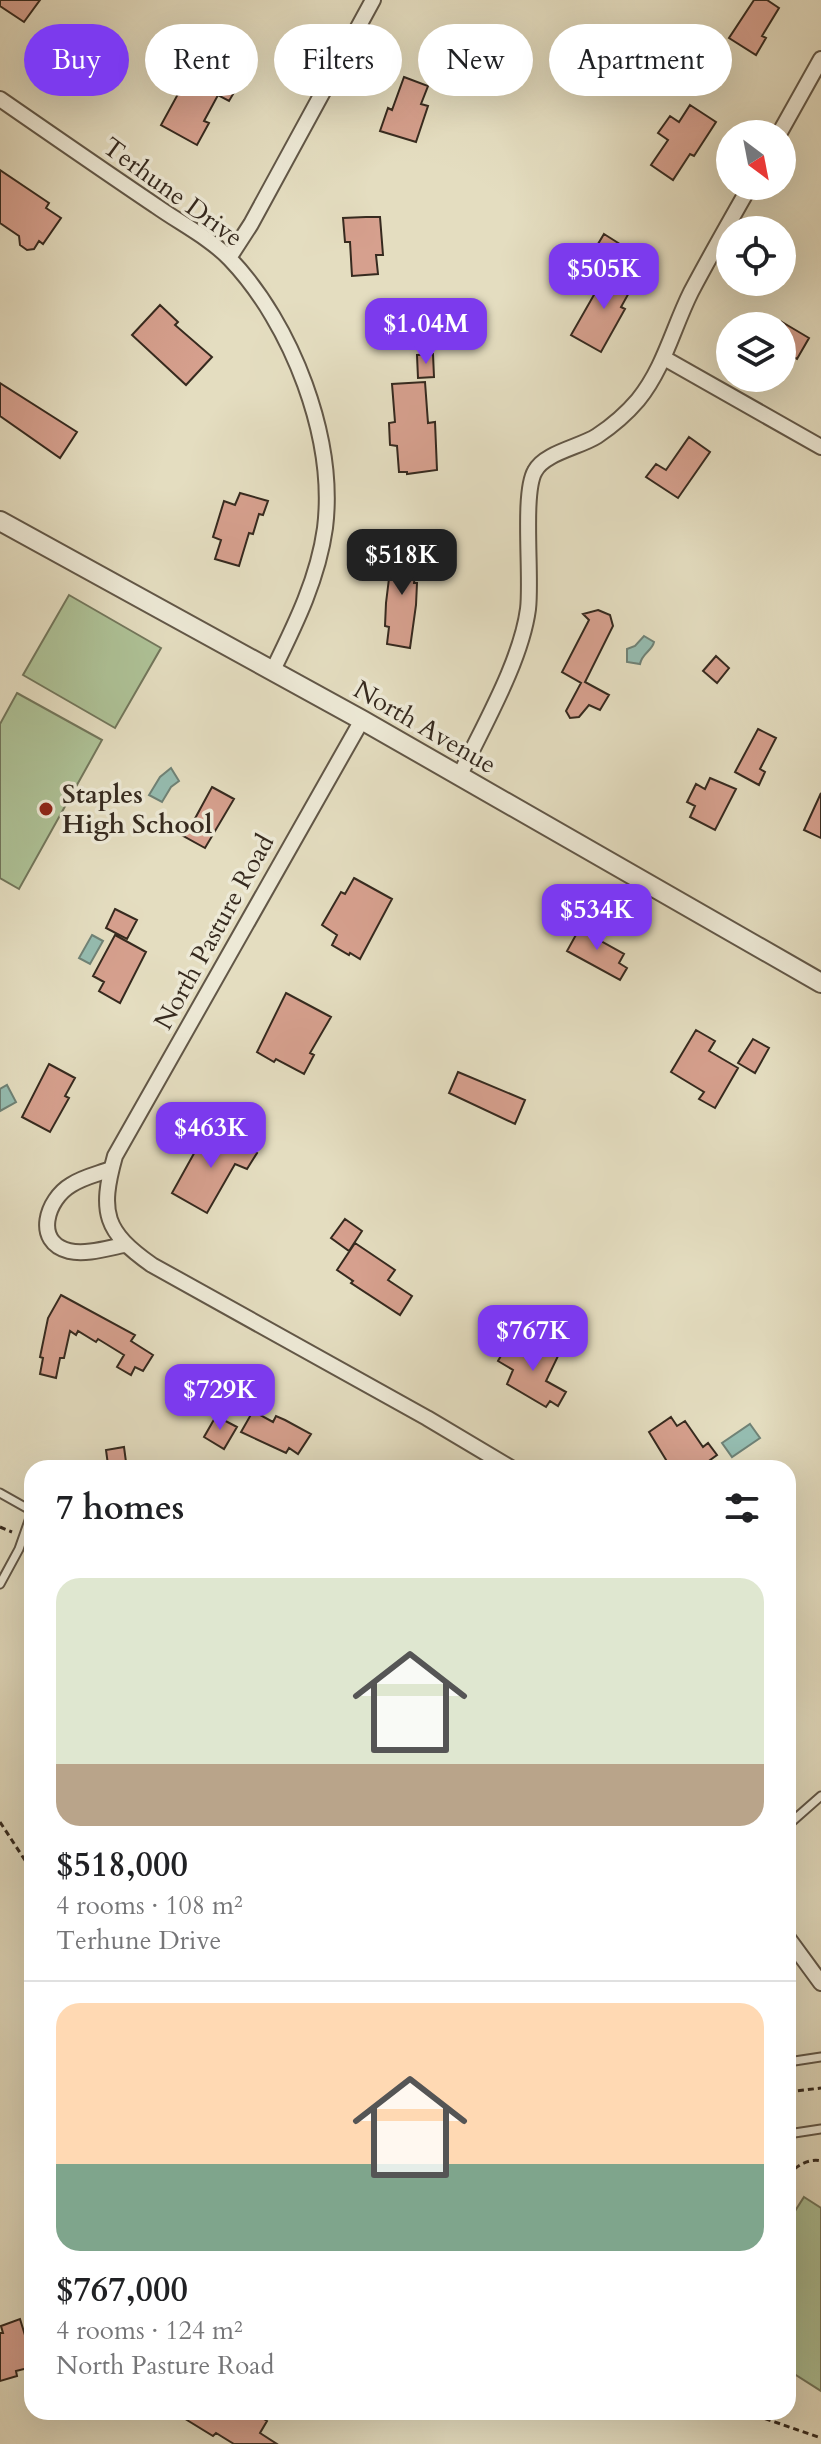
<!DOCTYPE html>
<meta charset="utf-8">
<style>
:root{--surface:#fff;--page:#f6f6f6;--text:#202124;--muted:#757577;--line:#e0e0e0;--accent:#7c3aed}
body{margin:0;font-family:Cardo,serif;background:var(--page);color:var(--text);height:100vh;display:flex;flex-direction:column;font-size:30px;white-space:nowrap}
*{box-sizing:border-box;margin:0}
p{font-size:26px;color:var(--muted)}
.icon{flex:none;width:44px;height:44px;fill:none;stroke:currentColor;stroke-width:2;stroke-linecap:round;stroke-linejoin:round}
.map{position:relative;flex:1;overflow:hidden}
.panel{position:absolute;left:24px;top:1460px;width:772px;height:960px;display:flex;flex-direction:column;background:var(--surface);border-radius:24px;box-shadow:0 8px 32px #0002}
.panel>*{flex:none}
.guide{position:absolute;left:24px;top:24px;width:774px;height:72px;display:flex;gap:16px}
.needle{width:52px;rotate:148deg}
.controls{position:absolute;left:716px;top:120px;display:grid;gap:16px}
.controls a{display:grid;place-items:center;width:80px;height:80px;border-radius:50%;background:var(--surface);box-shadow:0 8px 32px #0002;font-size:40px}
.price{position:absolute;translate:-50% -68px;padding:0 18px;border-radius:16px;background:var(--accent);color:#fff;font-size:26px;line-height:52px;filter:drop-shadow(0 2px 4px #0008)}
.price::after{content:'';position:absolute;left:50%;top:48px;width:24px;height:18px;margin-left:-12px;background:inherit;clip-path:polygon(0 0,100% 0,50% 100%)}
.price.active{background:#222;color:#fff}
ul{padding:0;list-style:none}
li{display:grid;align-content:center;gap:16px;height:424px;padding:0 32px}
li+li{border-top:2px solid var(--line)}
li span{display:grid;place-items:center;height:248px;border-radius:24px;color:#555}
li>.icon{margin-inline-start:auto}
span .icon{width:144px;height:144px;fill:#fffc;stroke-width:1}
li b{font-size:34px}
h2{display:flex;justify-content:space-between;align-items:center;height:96px;padding:0 32px;font-size:34px}
.tag{padding:0 28px;border-radius:36px;background:var(--surface);box-shadow:0 8px 32px #0002;font-size:28px;line-height:72px}
.tag.active{background:var(--accent);color:#fff}
.map>svg:first-child{display:block}
.green{fill:#aec297;stroke:#72765b;stroke-width:2}
.water{fill:#95bcb0;stroke:#6f8276;stroke-width:2}
.building{fill:#d6a08e;stroke:#362a1f;stroke-width:2}
.lines{fill:none;stroke-linecap:round;stroke-linejoin:round}
.service-casing{stroke:#625747;stroke-width:11}
.minor-casing{stroke:#625747;stroke-width:18}
.tertiary-casing{stroke:#625747;stroke-width:22}
.path{stroke:#362a1f;stroke-width:3;stroke-dasharray:6 4;stroke-linecap:butt}
.service{stroke:#ede9d6;stroke-width:7}
.minor{stroke:#ede9d6;stroke-width:14}
.tertiary{stroke:#ede9d6;stroke-width:18}
.poi-dot{fill:#8f2418;stroke:#ede9d6;stroke-width:3}
.labels{text-anchor:middle;dominant-baseline:central;stroke-width:7;stroke-linejoin:round;paint-order:stroke}
.street-label{font-size:26px;fill:#362a1f;stroke:#ede9d6}
.poi-label{font-size:26px;font-weight:bold;fill:#362a1f;stroke:#ede9d6;text-anchor:start}
</style>
<div class="map">
<svg width="821" height="2444" viewBox="0 0 821 2444">
<rect width="100%" height="100%" fill="#e4ddc0"/>
<filter id="stains"><feTurbulence type="fractalNoise" baseFrequency=".0025" numOctaves="4"/><feColorMatrix values="0 0 0 0 .2 0 0 0 0 .09 0 0 0 0 .02 0 0 0 .5 -.17"/></filter>
<radialGradient id="worn" r=".72"><stop offset=".6" stop-color="#630" stop-opacity="0"/><stop offset="1" stop-color="#630" stop-opacity=".3"/></radialGradient>
<path class="green" d="M69,595L161,648L115,728L23,675Z
M17,693L102,740L19,889L0,878V724Z
M804,2197L821,2208V2391L788,2370V2222Z"/>
<path class="water" d="M569,256L579,261L574,283L559,287L551,280Z
M644,636L654,642C652,651 642,653 640,664L627,662V649L635,646Z
M171,768L179,781L171,787L162,802L149,795L160,777Z
M92,935L103,941L90,964L79,958Z
M7,1085L16,1102L0,1111V1089Z
M750,1424L760,1438L732,1457L722,1443Z"/>
<path class="building" d="M0,0H40L24,22L0,6Z
M754,0H767L779,8L762,36L766,38L756,55L729,38Z
M196,61L239,84L229,101L218,95L204,121L209,123L197,145L161,125Z
M404,77L428,86L421,104L428,106L416,142L380,131L388,108L392,110Z
M690,105L716,122L694,156L690,154L673,180L651,165L668,140L658,133L670,116L679,122Z
M0,170L49,203L46,208L61,218L43,244L39,241L34,249L27,250L20,245L19,236L0,223Z
M366,217H380L383,255H376L378,274L352,276L350,242H345L343,218Z
M604,234L623,246L614,261L595,249Z
M614,267L635,279V282L621,307L625,309L601,352L571,335L599,286L603,288Z
M160,305L178,322L175,325L212,357L186,385L132,335Z
M782,322L809,338L797,359L782,351Z
M433,354L434,377L418,378L417,355Z
M425,382L428,423L435,422L437,470L407,474V472H399L397,446L390,445L389,423L395,422L392,384Z
M0,383L77,432L60,458L0,416Z
M689,437L710,452L678,498L646,477L656,464L666,470Z
M240,493L268,501L263,515L259,514L253,534L249,533L239,566L215,559L221,540L213,537L224,501L235,505Z
M397,545L415,548L414,559H417L414,583H417L416,605L410,648L387,644L389,627L385,626L386,603L392,554L396,555Z
M598,610L610,615L613,626L585,682L609,695L600,710L589,705L579,717L570,718L566,711L581,683L562,672L589,620L583,614Z
M716,656L729,668L717,683L703,671Z
M758,729L776,738L760,769L765,772L759,785L735,772Z
M710,778L736,789L715,830L690,817L695,806L687,802L696,784L705,789Z
M212,787L234,799L205,848L178,833L185,820L192,824Z
M821,793V838L804,830Z
M354,878L392,899L360,959L350,953L349,955L332,945L337,935L322,925L341,892L345,894Z
M115,909L137,920L127,939L106,928Z
M582,924L603,937L601,941L624,954L619,963L627,968L620,980L567,951Z
M115,935L146,952L120,1003L99,991L104,982L93,976Z
M286,993L331,1017L310,1053L314,1055L304,1074L276,1059L274,1062L257,1052Z
M696,1030L715,1041L709,1051L738,1068L715,1108L699,1099L704,1092L671,1072Z
M753,1039L769,1048L755,1073L738,1063Z
M49,1064L75,1078L65,1096L69,1098L50,1132L22,1117Z
M458,1072L525,1100L515,1124L449,1093Z
M207,1130L231,1144L234,1139L257,1153L247,1169L235,1164L207,1213L172,1193Z
M345,1219L362,1231L349,1251L331,1238Z
M355,1243L395,1270L388,1280L412,1296L400,1315L351,1283L353,1281L337,1270Z
M61,1295L135,1335L131,1341L153,1355L143,1371L135,1367L131,1375L117,1367L124,1355L98,1339L96,1342L78,1331L76,1335L70,1331L64,1358H60L56,1378L40,1374L43,1358L40,1357L48,1318Z
M509,1342L533,1356L541,1343L559,1354L546,1381L566,1392L558,1406L550,1401L546,1407L507,1384L513,1370L498,1361Z
M253,1411L273,1422L276,1416L285,1420L311,1434L298,1454L289,1448L286,1453L241,1432Z
M216,1416L237,1427L224,1449L204,1437Z
M671,1417L677,1426L685,1421L703,1447L708,1443L717,1455L699,1468H671L649,1432Z
M124,1447L126,1462L108,1465L106,1450Z
M20,2319L28,2345L32,2343V2367L16,2371L17,2376L0,2381V2333H3L1,2326Z
M174,2412H252L267,2421L260,2433L277,2444H234L216,2433L213,2436Z"/>
<g class="lines">
<defs>
<path id="service" d="M0,1493L32,1511
M0,1584L19,1549L32,1512
M788,1825L821,1796
M788,2062L821,2057
M788,2134L821,2129"/>
<path id="minor" d="M0,99C52,135 104,171 156,206C180,223 210,238 230,259C292,324 336,438 325,528C318,579 295,625 273,670
M779,134L821,59
M229,258L251,224L373,0
M664,358L821,447
M362,720L115,1156C99,1213 105,1232 152,1265L427,1418L511,1468
M459,777C482,728 521,662 528,609C532,577 522,493 535,471C544,453 580,447 597,436C612,426 627,413 638,400C664,368 673,328 691,292C710,256 730,221 750,186
M111,1169C98,1174 83,1177 71,1185C47,1199 33,1242 69,1251C86,1255 108,1248 124,1245
M788,1938L821,1983"/>
<path id="tertiary" d="M0,521L362,720L821,983"/>
</defs>
<use href="#service" class="service-casing"/>
<use href="#minor" class="minor-casing"/>
<use href="#tertiary" class="tertiary-casing"/>
<path class="path" d="M0,1527L12,1532
M0,1822L32,1871
M788,2092L821,2088
M788,2176C795,2166 809,2158 821,2161
M746,2412L821,2438"/>
<use href="#service" class="service"/>
<use href="#minor" class="minor"/>
<use href="#tertiary" class="tertiary"/>
</g>
<circle class="poi-dot" cx="46" cy="809" r="8"/>
<g class="labels">
<g class="street-label">
<text transform="translate(173 192) rotate(36)">Terhune Drive</text>
<text transform="translate(425 727) rotate(30)">North Avenue</text>
<text transform="translate(214 932) rotate(-61)">North Pasture Road</text>
</g>
<g class="poi-label">
<text x="62" y="794">Staples<tspan x="62" dy="30">High School</tspan></text>
</g>
</g>
<rect width="100%" height="100%" filter="url(#stains)"/>
<rect width="100%" height="100%" fill="url(#worn)"/>
</svg>
<div class="controls">
<a><svg class="needle" viewBox="-14 -14 28 28"><path d="M0-13l5 13h-10z" fill="#e53935"/><path d="M0 13l5-13h-10z" fill="#757577"/></svg></a>
<a><svg class="icon" aria-label="locate" viewBox="0 0 24 24"><circle cx="12" cy="12" r="6"/><path d="M12 2v4M12 18v4M2 12h4M18 12h4"/></svg></a>
<a><svg class="icon" aria-label="layers" viewBox="0 0 24 24"><path d="M12 4l9 5-9 5-9-5zM3 14l9 5 9-5"/></svg></a>
</div>
<b class="price" style="left:604px;top:311px">$505K</b>
<b class="price" style="left:426px;top:366px">$1.04M</b>
<b class="price active" style="left:402px;top:597px">$518K</b>
<b class="price" style="left:597px;top:952px">$534K</b>
<b class="price" style="left:211px;top:1170px">$463K</b>
<b class="price" style="left:533px;top:1373px">$767K</b>
<b class="price" style="left:220px;top:1432px">$729K</b>
<div class="guide">
<a class="tag active">Buy</a>
<a class="tag">Rent</a>
<a class="tag">Filters</a>
<a class="tag">New</a>
<a class="tag">Apartment</a>
</div>
<section class="panel">
<h2>7 homes<svg class="icon" aria-label="filters" viewBox="0 0 24 24"><path d="M4 7h16M4 17h16"/><circle cx="9" cy="7" r="2"/><circle cx="15" cy="17" r="2"/></svg></h2>
<ul>
<li><span style="background:linear-gradient(#dfe7d0 75%,#b9a48a 0)"><svg class="icon" aria-label="home" viewBox="0 0 24 24"><path d="M3 11l9-7 9 7M6 9v11h12V9"/></svg></span><div><b>$518,000</b><p>4 rooms · 108 m²</p><p>Terhune Drive</p></div></li>
<li><span style="background:linear-gradient(#ffd9b3 65%,#7fa58c 0)"><svg class="icon" aria-label="home" viewBox="0 0 24 24"><path d="M3 11l9-7 9 7M6 9v11h12V9"/></svg></span><div><b>$767,000</b><p>4 rooms · 124 m²</p><p>North Pasture Road</p></div></li>
</ul>
</section>
</div>
